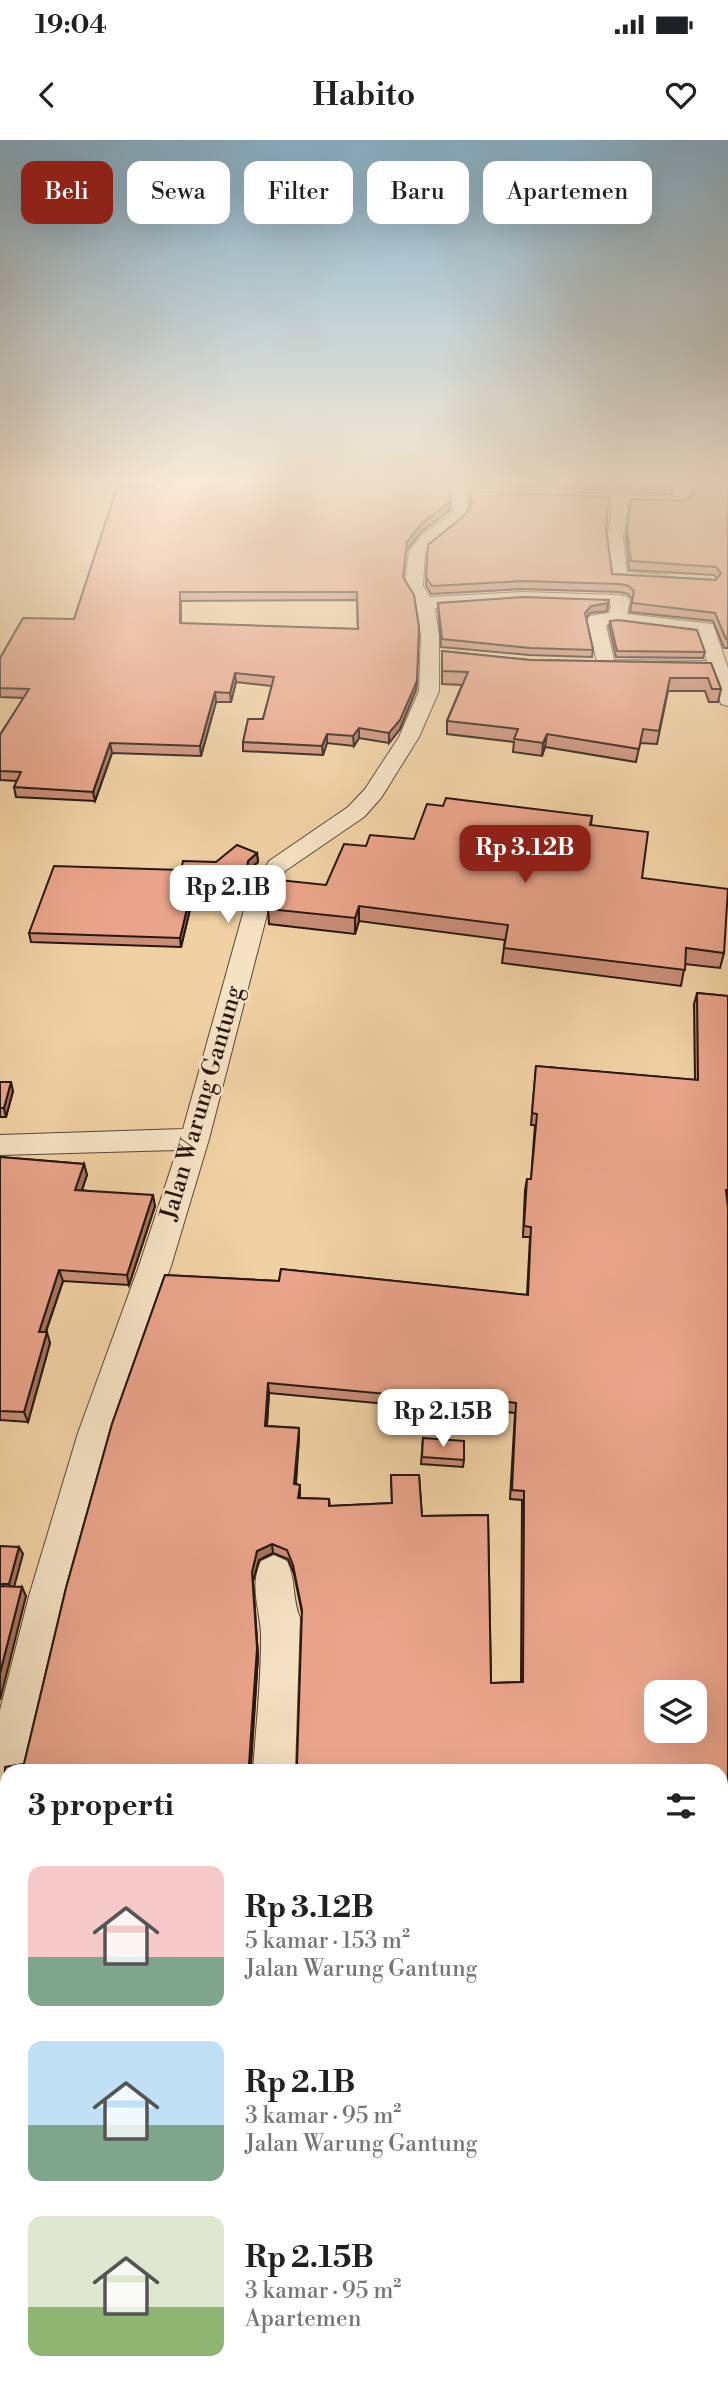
<!DOCTYPE html>
<html lang="id">
<meta charset="utf-8">
<style>
:root{--surface:#fff;--page:#f2f2f2;--text:#202124;--muted:#757577;--accent:#8f2418}
body{margin:0;font-family:"Libre Bodoni",serif;background:var(--page);color:var(--text);height:100vh;display:flex;flex-direction:column;font-size:26px;white-space:nowrap}
*{box-sizing:border-box;margin:0}
p{font-size:23px;color:var(--muted)}
.icon{flex:none;width:38px;height:38px;fill:none;stroke:currentColor;stroke-width:2;stroke-linecap:round;stroke-linejoin:round}
.map{position:relative;flex:1;overflow:hidden}
.sheet{position:absolute;left:0px;top:1624px;width:728px;height:623px;display:flex;flex-direction:column;background:var(--surface);border-radius:21px 21px 0 0;box-shadow:0 7px 28px #0002}
.sheet>*{flex:none}
.guide{position:absolute;left:21px;top:21px;width:686px;height:63px;display:flex;gap:14px}
.fabs{position:absolute;left:644px;top:1540px;display:grid;gap:14px}
.fabs a{display:grid;place-items:center;width:63px;height:63px;border-radius:14px;background:var(--surface);box-shadow:0 7px 28px #0002;font-size:35px}
.price{position:absolute;translate:-50% -60px;padding:0 16px;border-radius:14px;background:#fff;color:#222;font-size:23px;line-height:46px;filter:drop-shadow(0 2px 4px #0008)}
.price::after{content:'';position:absolute;left:50%;top:42px;width:21px;height:16px;margin-left:-10px;background:inherit;clip-path:polygon(0 0,100% 0,50% 100%)}
.price.current{background:var(--accent);color:#fff}
ul{padding:0;list-style:none}
li{display:flex;align-items:center;gap:21px;height:175px;padding:0 28px}
li span{display:grid;place-items:center;flex:none;width:196px;height:140px;border-radius:14px;color:#555}
li>.icon{margin-inline-start:auto}
span .icon{width:84px;height:84px;fill:#fffc;stroke-width:1}
li b{font-size:30px}
h2{display:flex;justify-content:space-between;align-items:center;height:84px;padding:0 28px;font-size:30px}
.tag{padding:0 24px;border-radius:14px;background:var(--surface);box-shadow:0 7px 28px #0002;font-size:24px;line-height:63px}
.tag.current{background:var(--accent);color:#fff}
.status{display:flex;justify-content:space-between;align-items:center;height:49px;padding:0 35px;background:var(--surface);direction:ltr}
.status svg{height:19px;fill:currentColor}
header{display:flex;justify-content:space-between;align-items:center;height:91px;padding:0 28px;background:var(--surface);font-size:32px;font-weight:600}
.map>svg:first-child{display:block}
.lines{fill:none;stroke-linecap:round;stroke-linejoin:round}
.minor-casing{stroke:#5a4635;stroke-width:2}
.minor{fill:#f5e1c4;fill-rule:evenodd}
.wall{fill:#c98d78;stroke:#281710;stroke-width:2;fill-rule:evenodd}
.shaded-wall{fill:#a47361;stroke:#281710;stroke-width:2}
.building{fill:#eaa48b;stroke:#281710;stroke-width:2;fill-rule:evenodd}
.labels{text-anchor:middle;dominant-baseline:central;stroke-width:5;stroke-linejoin:round;paint-order:stroke}
.street-label{font-size:24px;fill:#281710;stroke:#f5e1c4}
</style>
<div class="status"><b>19:04</b><svg viewBox="0 0 49 12"><path d="M0 12V9h3v3zM5 12V6h3v6zM10 12V3h3v9zM15 12V0h3v12zM26 1h20v11H26zM47 4h2v5h-2z"/></svg></div>
<header><svg class="icon" aria-label="back" viewBox="0 0 24 24"><path d="M15 5l-7 7 7 7"/></svg>Habito<svg class="icon" aria-label="heart" viewBox="0 0 24 24"><path d="M12 20l-8-8c-3-5 5-10 8-4 3-6 11-1 8 4z"/></svg></header>
<div class="map">
<svg width="728" height="2247" viewBox="0 0 728 2247">
<rect width="100%" height="100%" fill="#f0d1a4"/>
<filter id="stains"><feTurbulence type="fractalNoise" baseFrequency=".00286" numOctaves="4"/><feColorMatrix values="0 0 0 0 .2 0 0 0 0 .09 0 0 0 0 .02 0 0 0 .5 -.17"/></filter>
<radialGradient id="worn" r=".72"><stop offset=".6" stop-color="#630" stop-opacity="0"/><stop offset="1" stop-color="#630" stop-opacity=".3"/></radialGradient>
<g class="lines">
<defs>
<path id="minor" d="M447,344H463L469,370L463,381L425,412L423,446L430,457L522,452L618,455L627,457L630,461L627,474L713,484L728,528V566L721,564L710,533L599,530L587,480L590,476L609,473L611,465L522,462L435,468L439,496V551L419,597L381,658L364,677L285,731L271,759L209,999L171,1126L112,1293L67,1456L26,1631H7V1697L0,1698V1570L29,1456L78,1293L139,1126L177,1010L0,1015V995L183,989L247,759L269,721L348,667L365,649L399,597L419,551L421,496L416,463L405,446L409,411L423,394L450,375L453,370ZM617,483L698,493L707,521L614,520L606,485Z
M678,344H728V353L689,352L690,362L682,367L626,364L628,369L623,397L627,432L665,435L668,439L665,443L659,444L619,442L610,437L607,397L612,369L610,364L566,362L558,357L566,352L674,357L673,349Z
M274,1415L287,1421C296,1439 292,1459 300,1478L295,1631H253C256,1587 261,1544 261,1500C262,1472 248,1449 261,1421Z
M721,1656H728V1698H721Z
M721,1827L728,1830V1876L721,1873Z
M7,1841V1887L0,1888V1842Z
M728,1975V2025L721,2026V1976Z
M234,2240H288L287,2247H233Z
M480,2240H534V2247H480Z"/>
</defs>
<use href="#minor" class="minor-casing"/>
<use href="#minor" class="minor"/>
</g>
<path class="wall" d="M473,344H675L672,346L671,354Z
M693,347H728V508H724L713,481L630,472L632,459L628,454L619,452L522,449L431,454L426,445L428,405L466,374L470,366V351L606,389L612,434L716,440L717,439L714,435L629,430L626,397L631,359L685,361L692,357Z
M451,361L450,370L421,392L406,411L403,438L419,487L416,550L400,589L389,603L359,598L354,606L327,603L323,615L243,611V602L263,579L272,546L236,542L231,562H216L201,616L112,613L95,661L16,657L14,647L17,641L0,640V595L24,558L0,557V518L74,479ZM357,460L358,489L181,484V461Z
M609,460L607,471L590,473L586,478L593,510L592,517L529,515L441,507L438,463Z
M610,481L705,512L703,518L616,517L609,487Z
M442,511L530,520L711,523L721,549L718,562H709L705,551H668L657,604L640,603L636,622L545,607L542,616L513,612L514,602L447,594V581L462,545L442,544Z
M443,666L592,676L591,685L642,738L724,813L720,828L685,824L681,846L502,823L505,800L359,781L355,794L269,784L268,769L326,745L366,706L414,699Z
M257,713L258,722L249,729L245,757H193L181,807L31,802L29,793L181,730Z
M697,853L728,856V1654H724L723,1664L721,1668V1631H7V2227L0,2228V1885L4,1883V1839L0,1840V1693H2L4,1691L5,1627L24,1624L66,1448L112,1284L165,1135L279,1141L281,1129L527,1155L530,1097H523L525,1050L527,1039H531L535,985H531L536,926L695,940L694,864ZM269,1253L472,1272L473,1268L515,1273L510,1359L522,1360L521,1542L491,1543L488,1375L422,1376L419,1335H391L392,1363L330,1366L329,1359L300,1358V1345L296,1344L299,1297V1288L267,1286ZM273,1413L288,1419L294,1434L302,1473L297,1624L294,1627H251L258,1516L253,1441L259,1420ZM656,1552H695V1591H656Z
M0,942L13,951L6,977H0Z
M0,1017L84,1024L87,1035L82,1050L155,1066L129,1145L63,1141L46,1192L50,1203L28,1282L0,1280Z
M423,1298L464,1320L463,1327L421,1324Z
M728,1695V1827L724,1826V1869L728,1871V1973H725L724,1985L721,1986V1705H724L723,1701Z
M536,2240H567L568,2247H537Z"/>
<path class="shaded-wall" d="M451,361L450,370L421,392L406,411L402,446L407,402L421,384Z
M608,463L607,471L590,473L584,481L585,473L591,466Z
M235,533L236,542L231,562L230,553Z
M417,541L416,550L400,589L389,603V593Z
M215,552L216,562L201,616L200,606Z
M359,588V598L354,606L353,596Z
M327,594V603L323,615L322,606Z
M547,594L545,607L542,616L543,603Z
M110,603L112,613L95,661L93,652Z
M257,713L258,722L249,729L245,757L244,748L248,721Z
M192,748L193,757L181,807L180,798Z
M359,766V781L355,794V778Z
M11,942L13,951L6,977L4,968Z
M84,1024L87,1035L78,1061L75,1050Z
M153,1055L155,1066L129,1145L127,1135Z
M59,1130L63,1141L42,1202L39,1192Z
M47,1192L50,1203L28,1282L24,1272Z
M268,1243L269,1253L266,1296L265,1286Z
M299,1288V1297L295,1354L294,1344Z
M272,1404L273,1413L259,1420L253,1441L258,1516L250,1631L249,1624L252,1432L257,1411Z
M19,1407L23,1414L13,1451L9,1444Z
M22,1447L26,1456L0,1560V1533Z"/>
<path class="building" d="M156,344H447L451,361L421,384L407,402L403,437L414,455L419,487L417,541L400,580L389,593L359,588L353,596L327,594L322,606L243,602L248,579H263L274,537L235,533L230,553L215,552L200,606L110,603L93,652L14,647L21,632L0,631V595L29,549L0,548V518L23,478L74,479L117,347H155ZM180,452H357L358,489L180,483Z
M629,344H672V346Z
M693,347H728V499H726L715,473L632,463L634,451L629,446L620,444L523,441L432,446L426,437L428,405L466,374L472,363L470,351L609,357L606,389L612,434L716,440L721,433L716,427L631,421L627,389L631,359L685,361L693,356Z
M523,457L609,460L608,463L591,466L585,473L593,510L530,508L442,499L438,463Z
M618,480L697,490L705,512L617,511L610,481Z
M442,511L530,520L711,523L721,549H712L708,538H670L659,591L643,589L639,609L547,594L543,603L514,599L518,589L447,581L468,532L442,531Z
M446,658L592,676L590,685L648,692L642,738L728,749L724,813L686,808L685,830L504,808L508,785L359,766L355,778L268,769L279,740L326,745L344,704L366,706L370,695L414,699L427,664L443,666Z
M237,705L257,713L248,721L244,748H192L180,798L29,793L54,726L181,730L183,721L216,722Z
M697,853L728,856V1050H726L728,1068V1647H724L723,1664H721V1631H7V2227L0,2228V1885L4,1883V1836L0,1834V1693H2L4,1691L5,1627L24,1624L66,1448L112,1284L165,1135L279,1141L281,1129L528,1155L531,1087L524,1086L527,1039H531L537,974L532,973L536,926L698,940ZM268,1243L473,1262L474,1258L516,1263L512,1350L524,1351L523,1542L491,1543L488,1375L422,1376L419,1335H391L392,1363L329,1366V1359L298,1358L300,1345L294,1344L299,1288L265,1286ZM272,1404L287,1410L293,1425L302,1470L297,1624L294,1627H251L249,1624L257,1508L252,1432L257,1411ZM656,1552H695V1591H656Z
M0,942H11L4,968H0Z
M0,1017L84,1024L75,1050L153,1055L127,1135L59,1130L39,1192H47L24,1272L0,1271Z
M423,1298L464,1301V1320L422,1317Z
M0,1406L19,1407L9,1444H0Z
M0,1446L22,1447L0,1533Z
M721,1705H728V1820H726L724,1822V1869L728,1871V1971L725,1972L724,1985H721Z
M724,2007L725,2026H728V2206L726,2247H582L572,2240H721V2008Z
M97,2240H231L229,2247H96Z
M277,2240H482L480,2247H287L289,2240Z
M535,2240H567L568,2247H540L539,2240Z"/>
<linearGradient id="sky" x2="0" y2="1"><stop stop-color="#89b5d0"/><stop offset="0.52" stop-color="#f8ead6"/><stop offset="1" stop-color="#f8ead6" stop-opacity="0"/></linearGradient>
<rect width="728" height="658" fill="url(#sky)"/>
<g class="labels">
<g class="street-label">
<text transform="translate(202 963) rotate(-74)">Jalan Warung Gantung</text>
</g>
</g>
<rect width="100%" height="100%" filter="url(#stains)"/>
<rect width="100%" height="100%" fill="url(#worn)"/>
</svg>
<div class="fabs">
<a><svg class="icon" aria-label="layers" viewBox="0 0 24 24"><path d="M12 4l9 5-9 5-9-5zM3 14l9 5 9-5"/></svg></a>
</div>
<b class="price current" style="left:525px;top:745px">Rp 3.12B</b>
<b class="price" style="left:228px;top:785px">Rp 2.1B</b>
<b class="price" style="left:443px;top:1309px">Rp 2.15B</b>
<div class="guide">
<a class="tag current">Beli</a>
<a class="tag">Sewa</a>
<a class="tag">Filter</a>
<a class="tag">Baru</a>
<a class="tag">Apartemen</a>
</div>
<section class="sheet">
<h2>3 properti<svg class="icon" aria-label="filters" viewBox="0 0 24 24"><path d="M4 7h16M4 17h16"/><circle cx="9" cy="7" r="2"/><circle cx="15" cy="17" r="2"/></svg></h2>
<ul>
<li><span style="background:linear-gradient(#f6c9c9 65%,#7fa58c 0)"><svg class="icon" aria-label="home" viewBox="0 0 24 24"><path d="M3 11l9-7 9 7M6 9v11h12V9"/></svg></span><div><b>Rp 3.12B</b><p>5 kamar · 153 m²</p><p>Jalan Warung Gantung</p></div></li>
<li><span style="background:linear-gradient(#bfe0f5 60%,#7fa58c 0)"><svg class="icon" aria-label="home" viewBox="0 0 24 24"><path d="M3 11l9-7 9 7M6 9v11h12V9"/></svg></span><div><b>Rp 2.1B</b><p>3 kamar · 95 m²</p><p>Jalan Warung Gantung</p></div></li>
<li><span style="background:linear-gradient(#dfe7d0 65%,#8fb573 0)"><svg class="icon" aria-label="home" viewBox="0 0 24 24"><path d="M3 11l9-7 9 7M6 9v11h12V9"/></svg></span><div><b>Rp 2.15B</b><p>3 kamar · 95 m²</p><p>Apartemen</p></div></li>
</ul>
</section>
</div>
